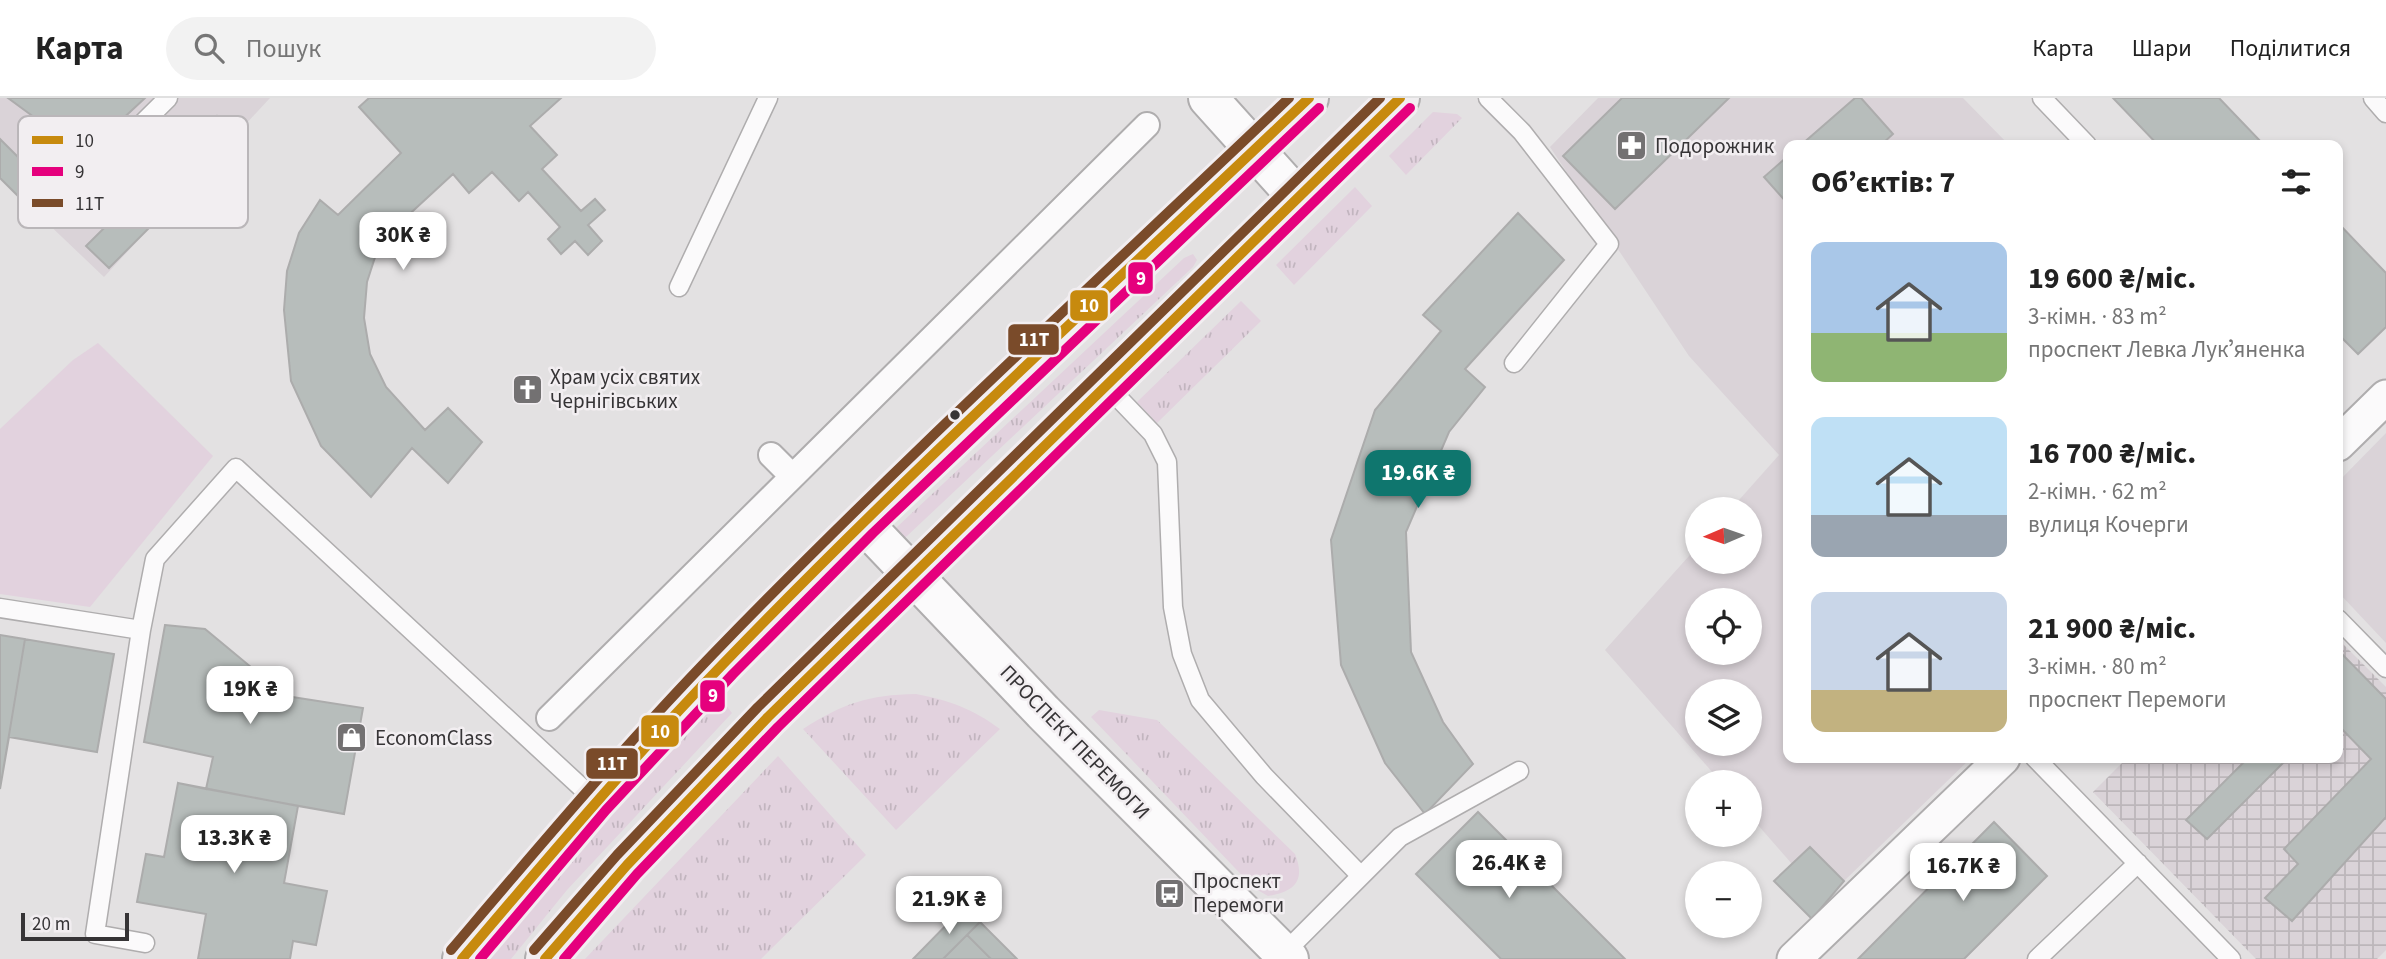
<!DOCTYPE html>
<html lang="uk">
<meta charset="utf-8">
<style>
:root{--surface:#fff;--page:#f2f2f2;--text:#222;--muted:#767676;--line:#e0e0e0;--accent:#0f766e}
body{margin:0;font-family:"Source Sans 3",sans-serif;background:var(--page);color:var(--text);height:100vh;display:flex;flex-direction:column;font-size:26px;white-space:nowrap}
*{box-sizing:border-box;margin:0}
p{font-size:23px;color:var(--muted)}
.icon{flex:none;width:38px;height:38px;fill:none;stroke:currentColor;stroke-width:2;stroke-linecap:round;stroke-linejoin:round}
.map{position:relative;flex:1;overflow:hidden}
.sheet{position:absolute;left:1783px;top:42px;width:560px;height:623px;display:flex;flex-direction:column;background:var(--surface);border-radius:14px;box-shadow:0 4px 10px #0003}
.sheet>*{flex:none}
.needle{width:46px;rotate:268deg}
.tools{position:absolute;left:1685px;top:399px;display:grid;gap:14px}
.tools a{display:grid;place-items:center;width:77px;height:77px;border-radius:50%;background:var(--surface);box-shadow:0 4px 10px #0003;font-size:35px}
.scale{position:absolute;left:21px;bottom:18px;width:108px;box-sizing:border-box;padding-left:7px;border:4px solid #363436;border-top:0;font-size:19px;line-height:24px;white-space:nowrap;color:#363436;-webkit-text-stroke:5px #f2eef1;paint-order:stroke}
.price{position:absolute;translate:-50% -60px;padding:0 16px;border-radius:14px;background:#fff;color:#222;font-size:23px;line-height:46px;filter:drop-shadow(0 2px 4px #0008)}
.price::after{content:'';position:absolute;left:50%;top:42px;width:21px;height:16px;margin-left:-10px;background:inherit;clip-path:polygon(0 0,100% 0,50% 100%)}
.price.active{background:var(--accent);color:#fff}
ul{padding:0;list-style:none}
li{display:flex;align-items:center;gap:21px;height:175px;padding:0 28px}
li span{display:grid;place-items:center;flex:none;width:196px;height:140px;border-radius:14px;color:#555}
li>.icon{margin-inline-start:auto}
span .icon{width:84px;height:84px;fill:#fffc;stroke-width:1}
li b{font-size:30px}
h2{display:flex;justify-content:space-between;align-items:center;height:84px;padding:0 28px;font-size:30px}
header{display:flex;align-items:center;gap:42px;box-sizing:border-box;height:98px;padding:0 35px;background:var(--surface);border-bottom:2px solid var(--line)}
header strong{font-size:33px}
nav{display:flex;gap:38px;margin-inline-start:auto;font-size:24px}
.search{width:490px;height:63px;background:var(--page);display:flex;align-items:center;gap:18px;box-sizing:border-box;padding:0 24px;border-radius:38px;color:var(--muted);font-size:26px}
.map>svg:first-child{display:block}
.built{fill:#dad3d8;fill-rule:evenodd}
.industrial{fill:url(#industrial-grid)}
.grass{fill:url(#grass-tufts)}
.green{fill:#e2d2de}
.building{fill:#b7bdbb;stroke:#acacac;stroke-width:2}
.lines{fill:none;stroke-linecap:round;stroke-linejoin:round}
.service-casing{stroke:#afadae;stroke-width:21}
.pedestrian-casing{stroke:#afadae;stroke-width:28}
.minor-casing{stroke:#afadae;stroke-width:37}
.tertiary-casing{stroke:#afadae;stroke-width:42}
.secondary-casing{stroke:#afadae;stroke-width:42}
.service{stroke:#fbfafb;stroke-width:18}
.pedestrian{stroke:#fbfafb;stroke-width:24}
.minor{stroke:#fbfafb;stroke-width:33}
.tertiary{stroke:#fbfafb;stroke-width:38}
.secondary{stroke:#f1eef0;stroke-width:38}
.bus-1-casing{stroke:#f2eef1;stroke-width:16}
.bus-2-casing{stroke:#f2eef1;stroke-width:16}
.bus-3-casing{stroke:#f2eef1;stroke-width:16}
.bus-1{stroke:#c78a0e;stroke-width:10}
.bus-2{stroke:#e5007d;stroke-width:10}
.bus-3{stroke:#7a4b2a;stroke-width:10}
.bus-dot{fill:#363436;stroke:#f2eef1;stroke-width:2.5}
.labels{text-anchor:middle;dominant-baseline:central;stroke-width:5;stroke-linejoin:round;paint-order:stroke}
.poi-label{font-size:21px;fill:#363436;stroke:#f2eef1;text-anchor:start}
.street-label{font-size:21px;fill:#363436;stroke:#f2eef1}
.key{fill:#f2eef1;stroke:#bab6b9;stroke-width:2}
.key-label{font-size:19px;fill:#363436}
.line-badge{stroke:#f2eef1;stroke-width:2.5}
.badge-label{font-size:19px;text-anchor:middle;font-weight:bold;fill:#fff}
</style>
<header>
<strong>Карта</strong>
<div class="search"><svg class="icon" aria-label="search" viewBox="0 0 24 24"><circle cx="10" cy="10" r="6"/><path d="M15 15l6 6"/></svg>Пошук</div>
<nav><a>Карта</a><a>Шари</a><a>Поділитися</a></nav>
</header>
<div class="map">
<svg width="2386" height="861" viewBox="0 0 2386 861">
<defs>
<pattern id="industrial-grid" width="8" height="8" patternUnits="userSpaceOnUse" patternTransform="scale(1.75)"><rect width="8" height="8" fill="#dad3d8"/><path d="M0 4h8M4 0v8" fill="none" stroke="#bcb6ba"/></pattern>
<pattern id="grass-tufts" width="24" height="20" patternUnits="userSpaceOnUse" patternTransform="scale(1.75)"><rect width="24" height="20" fill="#e2d2de"/><path d="M3 7l-1-3M5 7V3M7 7l1-3M15 17l-1-3M17 17v-4M19 17l1-3" fill="none" stroke="#c2b5bf"/></pattern>
</defs>
<rect width="100%" height="100%" fill="#e3e1e2"/>
<path class="built" d="M0,0H270L104,179L0,80Z
M1598,0H1963L2009,47H1788V660H1971L1844,783L1792,766L1750,718V684H1721L1605,552L1697,449L1698,464H1750V411H1731L1779,357L1689,258L1550,49ZM1698,502H1750V555H1698ZM1698,593H1750V646H1698Z
M2386,335V545L2338,494V384Z"/>
<path class="industrial" d="M2338,541L2386,589V852L2377,861H2256L2093,694L2127,660H2338Z"/>
<path class="grass" d="M1433,14L1457,16L1462,20L1406,77L1389,58Z
M1355,89L1372,108L1294,187L1276,167Z
M1193,156L1197,162L1193,169L907,438L900,442L894,436L897,429L1184,160Z
M1241,203L1261,223L1157,325L1137,304Z
M916,596C949,602 973,611 1000,631L896,732L803,631C844,605 868,597 916,596Z
M721,601L732,615L567,792L511,861H487L603,723Z
M1099,612L1157,622L1295,756C1306,783 1294,794 1268,798L1254,790L1091,619Z
M778,658L866,757L761,861H585Z"/>
<path class="green" d="M98,245L213,358L90,509L0,496V331L73,262Z"/>
<path class="building" d="M8,0H145L116,27L91,34L57,36Z
M369,0H561L530,28L557,57L542,71L581,113L595,101L605,112L588,127L602,143L588,157L575,143L561,156L548,141L560,129L528,94L519,103L492,74L469,95L453,76L389,135L378,150L367,184L364,220L370,256L386,289L425,332L448,310L482,344L448,385L412,350L371,399L321,348L291,283L284,212L287,173L299,135L320,102L338,117L401,55L359,9Z
M1622,0H1729L1615,111L1563,58Z
M1855,0H1861L1893,36L1881,47H1801Z
M2113,0H2219L2264,47H2158Z
M217,18L239,40L109,170L86,148Z
M0,41L45,86L25,105L0,80Z
M1788,58V106L1764,79Z
M1518,115L1564,162L1465,271L1485,289L1449,334L1406,434L1411,554L1443,624L1473,666L1425,716L1385,665L1341,567L1331,442L1375,312L1441,233L1423,217Z
M2338,125L2386,175V229L2358,256L2338,236Z
M165,527L205,531L286,598L363,610L344,716L206,691L213,659L144,644Z
M165,527L205,531L286,598L363,610L344,716L298,708L284,785L327,793L316,847L293,843L290,861H198L206,816L137,804L146,756L164,759L178,685L206,691L213,659L144,644Z
M0,537L25,541L0,691Z
M0,537L114,556L97,654L9,639L0,691Z
M2338,552L2386,601V719L2292,823L2265,800L2298,766L2284,751L2371,661L2338,627Z
M2248,660H2288L2207,741L2186,722Z
M178,685L298,708L284,785L327,793L316,847L293,843L290,861H198L206,816L137,804L146,756L164,759Z
M1478,714L1625,861H1501L1416,776Z
M1994,724L2047,778L1964,861H1858Z
M1810,749L1844,783L1812,821L1774,783Z
M964,809L980,824L943,861H913Z
M980,824L1017,861H943Z
M967,837L991,861H943Z"/>
<g class="lines">
<defs>
<path id="service" d="M1488,0L1522,34L1609,146L1514,265
M2042,0L2087,47
M2373,0L2386,15
M57,110L168,0
M679,189L768,0
M1106,287L1153,336L1167,364L1173,509L1182,556L1200,602L1264,678L1361,778L1284,855
M0,510L141,532L155,461L236,370L596,703
M2338,521L2386,570
M141,532L95,836L145,845
M2035,660L2231,861
M1361,778L1400,739L1519,673
M2037,861L2138,765"/>
<path id="pedestrian" d="M771,357L792,378
M549,620L1147,27"/>
<path id="minor" d="M2338,346L2386,299
M1794,861L2003,660"/>
<path id="tertiary" d="M1208,0L1298,100
M863,425L1043,614L1289,861"/>
<path id="secondary" d="M462,861L596,703L723,566L863,425L1309,0
M545,861L627,767L768,619L1400,0"/>
</defs>
<use href="#service" class="service-casing"/>
<use href="#pedestrian" class="pedestrian-casing"/>
<use href="#minor" class="minor-casing"/>
<use href="#tertiary" class="tertiary-casing"/>
<use href="#secondary" class="secondary-casing"/>
<use href="#service" class="service"/>
<use href="#pedestrian" class="pedestrian"/>
<use href="#minor" class="minor"/>
<use href="#tertiary" class="tertiary"/>
<use href="#secondary" class="secondary"/>
<defs>
<path id="bus-1" d="M462,861C547,761 632,660 724,565C912,370 1113,187 1309,0
M545,861L627,767L768,619L1400,0"/>
<path id="bus-2" d="M480,861L606,712L733,576L873,435L1319,10
M564,861L637,776L778,629L1410,10"/>
<path id="bus-3" d="M451,852C537,751 622,650 714,555C899,364 1096,184 1289,0
M534,852L617,757L758,609L1380,0"/>
</defs>
<use href="#bus-1" class="bus-1-casing"/>
<use href="#bus-2" class="bus-2-casing"/>
<use href="#bus-3" class="bus-3-casing"/>
<use href="#bus-1" class="bus-1"/>
<use href="#bus-2" class="bus-2"/>
<use href="#bus-3" class="bus-3"/>
</g>
<defs>
<symbol id="pharmacy-square" viewBox="-11 -11 22 22"><rect x="-9" y="-9" width="18" height="18" rx="4" fill="#737172" stroke="#f2eef1"/><path d="M-2-6h4v4h4v4h-4v4h-4v-4h-4v-4h4Z" fill="#fff"/></symbol>
<symbol id="church-square" viewBox="-11 -11 22 22"><rect x="-9" y="-9" width="18" height="18" rx="4" fill="#737172" stroke="#f2eef1"/><path d="M-1.2-6h2.4v3.5h3.3v2.4h-3.3V6h-2.4V-.1h-3.3v-2.4h3.3Z" fill="#fff"/></symbol>
<symbol id="shop-square" viewBox="-11 -11 22 22"><rect x="-9" y="-9" width="18" height="18" rx="4" fill="#737172" stroke="#f2eef1"/><path d="M-5-2.5h2.3a2.7 3.5 0 0 1 5.4 0H5L5.5 6h-11ZM-1.5-2.5h3a1.5 2.3 0 0 0-3 0Z" fill="#fff"/></symbol>
<symbol id="bus-square" viewBox="-11 -11 22 22"><rect x="-9" y="-9" width="18" height="18" rx="4" fill="#737172" stroke="#f2eef1"/><path d="M-5-6H5V4H4V6H2V4H-2V6H-4V4H-5ZM-3.5-4V0h7V-4ZM-3.5 1.2v1.5H-2V1.2ZM2 1.2v1.5H3.5V1.2Z" fill="#fff"/></symbol>
</defs>
<g fill-rule="evenodd">
<use href="#pharmacy-square" x="1614" y="30" width="35" height="35"/>
<use href="#church-square" x="510" y="274" width="35" height="35"/>
<use href="#shop-square" x="334" y="622" width="35" height="35"/>
<use href="#bus-square" x="1152" y="778" width="35" height="35"/>
</g>
<circle class="bus-dot" cx="955" cy="317" r="6"/>
<g class="labels">
<g class="poi-label">
<text x="1655" y="48">Подорожник</text>
<text x="550" y="279">Храм усіх святих<tspan x="550" dy="24">Чернігівських</tspan></text>
<text x="375" y="640">EconomClass</text>
<text x="1193" y="783">Проспект<tspan x="1193" dy="24">Перемоги</tspan></text>
</g>
<g class="street-label">
<text transform="translate(1075 644) rotate(46)">ПРОСПЕКТ ПЕРЕМОГИ</text>
</g>
</g>
<rect x="18" y="18" width="230" height="112" rx="10" class="key"/>
<rect x="32" y="38" width="31" height="8" fill="#c78a0e"/>
<rect x="32" y="69" width="31" height="9" fill="#e5007d"/>
<rect x="32" y="101" width="31" height="8" fill="#7a4b2a"/>
<g class="key-label">
<text x="75" y="49">10</text>
<text x="75" y="80">9</text>
<text x="75" y="112">11Т</text>
</g>
<g class="line-badge">
<rect x="1127" y="163" width="27" height="34" rx="7" fill="#e5007d"/>
<rect x="1069" y="191" width="40" height="33" rx="7" fill="#c78a0e"/>
<rect x="1007" y="225" width="53" height="33" rx="7" fill="#7a4b2a"/>
<rect x="699" y="581" width="27" height="34" rx="7" fill="#e5007d"/>
<rect x="640" y="616" width="40" height="34" rx="7" fill="#c78a0e"/>
<rect x="585" y="649" width="54" height="33" rx="7" fill="#7a4b2a"/>
</g>
<g class="badge-label">
<text x="1141" y="187">9</text>
<text x="1089" y="214">10</text>
<text x="1034" y="248">11Т</text>
<text x="713" y="604">9</text>
<text x="660" y="640">10</text>
<text x="612" y="672">11Т</text>
</g>
</svg>
<div class="tools">
<a><svg class="needle" viewBox="-14 -14 28 28"><path d="M0-13l5 13h-10z" fill="#e53935"/><path d="M0 13l5-13h-10z" fill="#767676"/></svg></a>
<a><svg class="icon" aria-label="locate" viewBox="0 0 24 24"><circle cx="12" cy="12" r="6"/><path d="M12 2v4M12 18v4M2 12h4M18 12h4"/></svg></a>
<a><svg class="icon" aria-label="layers" viewBox="0 0 24 24"><path d="M12 4l9 5-9 5-9-5zM3 14l9 5 9-5"/></svg></a>
<a>+</a>
<a>−</a>
</div>
<div class="scale">20 m</div>
<b class="price" style="left:403px;top:174px">30K ₴</b>
<b class="price active" style="left:1418px;top:412px">19.6K ₴</b>
<b class="price" style="left:250px;top:628px">19K ₴</b>
<b class="price" style="left:234px;top:777px">13.3K ₴</b>
<b class="price" style="left:1509px;top:802px">26.4K ₴</b>
<b class="price" style="left:1963px;top:805px">16.7K ₴</b>
<b class="price" style="left:949px;top:838px">21.9K ₴</b>
<section class="sheet">
<h2>Об’єктів: 7<svg class="icon" aria-label="filters" viewBox="0 0 24 24"><path d="M4 7h16M4 17h16"/><circle cx="9" cy="7" r="2"/><circle cx="15" cy="17" r="2"/></svg></h2>
<ul>
<li><span style="background:linear-gradient(#a9c7e8 65%,#8fb573 0)"><svg class="icon" aria-label="home" viewBox="0 0 24 24"><path d="M3 11l9-7 9 7M6 9v11h12V9"/></svg></span><div><b>19 600 ₴/міс.</b><p>3-кімн. · 83 m²</p><p>проспект Левка Лукʼяненка</p></div></li>
<li><span style="background:linear-gradient(#bfe0f5 70%,#9aa5b1 0)"><svg class="icon" aria-label="home" viewBox="0 0 24 24"><path d="M3 11l9-7 9 7M6 9v11h12V9"/></svg></span><div><b>16 700 ₴/міс.</b><p>2-кімн. · 62 m²</p><p>вулиця Кочерги</p></div></li>
<li><span style="background:linear-gradient(#c9d6e8 70%,#c2b280 0)"><svg class="icon" aria-label="home" viewBox="0 0 24 24"><path d="M3 11l9-7 9 7M6 9v11h12V9"/></svg></span><div><b>21 900 ₴/міс.</b><p>3-кімн. · 80 m²</p><p>проспект Перемоги</p></div></li>
</ul>
</section>
</div>
